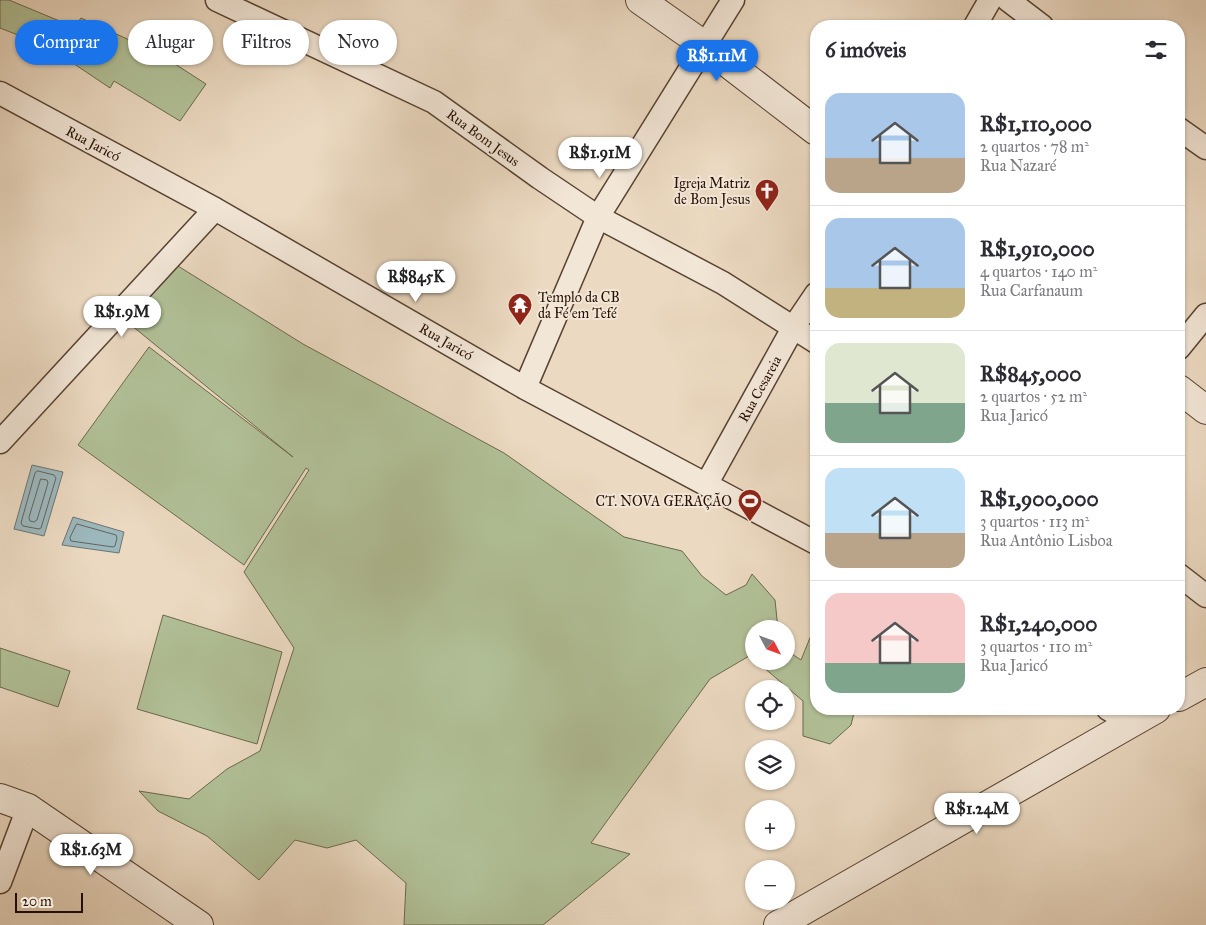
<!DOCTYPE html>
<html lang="pt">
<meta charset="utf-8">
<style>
:root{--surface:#fff;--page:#f7f7f7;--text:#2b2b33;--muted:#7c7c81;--line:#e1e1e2;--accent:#1a73e8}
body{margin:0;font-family:"IM FELL Great Primer",serif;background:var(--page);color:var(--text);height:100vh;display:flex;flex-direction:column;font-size:19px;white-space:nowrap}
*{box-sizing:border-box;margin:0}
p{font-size:16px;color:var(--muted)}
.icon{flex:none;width:28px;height:28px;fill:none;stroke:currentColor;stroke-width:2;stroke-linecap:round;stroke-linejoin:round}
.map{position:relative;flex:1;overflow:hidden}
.sheet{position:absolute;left:810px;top:20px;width:375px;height:695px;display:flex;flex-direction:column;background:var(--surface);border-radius:20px;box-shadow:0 1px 4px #0004}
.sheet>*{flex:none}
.guide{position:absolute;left:15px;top:20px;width:475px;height:45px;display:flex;gap:10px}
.needle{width:32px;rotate:131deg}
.fabs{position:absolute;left:745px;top:620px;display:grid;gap:10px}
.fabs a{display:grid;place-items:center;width:50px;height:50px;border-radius:50%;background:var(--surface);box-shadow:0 1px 4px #0004;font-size:25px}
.scale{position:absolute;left:15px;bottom:12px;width:68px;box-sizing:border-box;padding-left:5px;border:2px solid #270f02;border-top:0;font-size:14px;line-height:18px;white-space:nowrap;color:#270f02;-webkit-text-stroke:4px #f2e6d7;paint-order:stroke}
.price{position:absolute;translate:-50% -42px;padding:0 11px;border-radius:18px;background:#fff;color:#222;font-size:16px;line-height:32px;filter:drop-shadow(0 1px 2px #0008)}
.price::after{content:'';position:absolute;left:50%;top:30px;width:15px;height:11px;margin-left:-8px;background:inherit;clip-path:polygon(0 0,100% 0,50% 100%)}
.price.selected{background:var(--accent);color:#fff}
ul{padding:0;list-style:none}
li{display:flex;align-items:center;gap:15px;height:125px;padding:0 15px}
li+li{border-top:1px solid var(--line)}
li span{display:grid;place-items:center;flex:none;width:140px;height:100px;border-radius:15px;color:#555}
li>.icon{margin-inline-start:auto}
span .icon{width:60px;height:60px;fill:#fffc;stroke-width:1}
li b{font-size:21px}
h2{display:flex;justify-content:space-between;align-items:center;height:60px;padding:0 15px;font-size:21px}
.tag{padding:0 18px;border-radius:22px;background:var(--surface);box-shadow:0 1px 4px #0004;font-size:18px;line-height:45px}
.tag.selected{background:var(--accent);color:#fff}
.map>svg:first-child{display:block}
.green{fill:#b1c097;stroke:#6c684c}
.water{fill:#9cb8bd;stroke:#6d7472}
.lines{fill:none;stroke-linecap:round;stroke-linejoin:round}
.shore{stroke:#626460;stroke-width:1}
.minor-casing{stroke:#584232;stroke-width:25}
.tertiary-casing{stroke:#584232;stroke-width:30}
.minor{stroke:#f2e6d7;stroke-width:22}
.tertiary{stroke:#f2e6d7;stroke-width:28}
.labels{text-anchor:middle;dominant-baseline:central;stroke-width:4;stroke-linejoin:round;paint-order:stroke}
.street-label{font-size:14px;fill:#270f02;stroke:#f2e6d7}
.poi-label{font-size:14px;fill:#270f02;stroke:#f2e6d7;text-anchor:end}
</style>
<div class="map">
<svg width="1206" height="925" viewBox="0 0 1206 925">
<rect width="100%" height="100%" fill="#ebd9c1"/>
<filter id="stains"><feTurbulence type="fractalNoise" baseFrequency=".004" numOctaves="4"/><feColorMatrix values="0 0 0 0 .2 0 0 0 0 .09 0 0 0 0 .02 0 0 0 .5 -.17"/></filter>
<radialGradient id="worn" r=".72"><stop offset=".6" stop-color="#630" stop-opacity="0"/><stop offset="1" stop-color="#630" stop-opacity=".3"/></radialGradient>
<path class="green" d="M0,0H9L74,27L81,18L158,53L206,84L180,121L114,81L110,88L49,47L57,34L45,22L28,39L0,28Z
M178,266L303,344L504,453L624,537L682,551L702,576L726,595L746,585L752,574L775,600L778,629H754V659L749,656L710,679L591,843L630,854L543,925H404L406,883L356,840L327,848L295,840L259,880L207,836L158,811L139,791L189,799L227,769L260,751L294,648L244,572L309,470L306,468L244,565L78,445L149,347L293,457L126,321Z
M163,615L282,652L257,744L137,709Z
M816,623V709H855L851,725L830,744L803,736V701L756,661H786V650L801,660Z
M0,648L70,671L58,707L0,687Z"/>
<path class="water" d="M32,465L63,472L44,536L14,529Z
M73,517L124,532L119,553L62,545Z"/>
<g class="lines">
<path class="shore" d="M38,471L54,475L56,478L41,528L39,529L23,526L21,523L35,473Z
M41,479L47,480L48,483L37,520L34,522L30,521L29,518Z
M77,524L116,535L117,538L115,546L113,547L71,541L70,538Z"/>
<defs>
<path id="minor" d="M217,0L434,102L540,178L598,217L723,283L816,342
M1008,0L1042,26
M975,26L990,0
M0,93L215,209L525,388L816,543
M1179,129L1206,148
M1179,348L1206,315
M525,388L598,217L733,0
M0,442L215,209
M706,485L793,328L816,294
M1179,575L1206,596
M1108,709L1130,722
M0,882L28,808"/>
<path id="tertiary" d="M640,0L704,45L816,131
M1179,389L1206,410
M1179,697L1206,682
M0,798L28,808L199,925
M778,925L1156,709"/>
</defs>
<use href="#minor" class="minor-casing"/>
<use href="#tertiary" class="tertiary-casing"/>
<use href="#minor" class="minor"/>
<use href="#tertiary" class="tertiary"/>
</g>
<defs>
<symbol id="church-pin" viewBox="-11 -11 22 30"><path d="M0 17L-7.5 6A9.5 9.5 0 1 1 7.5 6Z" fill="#8f2418" stroke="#f2e6d7"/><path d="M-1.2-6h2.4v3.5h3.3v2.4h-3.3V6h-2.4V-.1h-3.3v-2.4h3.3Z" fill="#fff"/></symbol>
<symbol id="temple-pin" viewBox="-11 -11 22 30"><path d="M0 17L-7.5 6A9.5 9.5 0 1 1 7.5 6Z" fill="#8f2418" stroke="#f2e6d7"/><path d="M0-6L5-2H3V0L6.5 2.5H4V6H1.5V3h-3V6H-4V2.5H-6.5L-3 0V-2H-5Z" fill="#fff"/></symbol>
<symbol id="stadium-pin" viewBox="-11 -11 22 30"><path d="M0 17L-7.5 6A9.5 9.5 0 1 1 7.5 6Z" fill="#8f2418" stroke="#f2e6d7"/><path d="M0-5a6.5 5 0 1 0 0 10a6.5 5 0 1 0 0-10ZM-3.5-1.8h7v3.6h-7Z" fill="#fff"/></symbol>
</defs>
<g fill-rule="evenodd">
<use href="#church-pin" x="753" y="177" width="28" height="38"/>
<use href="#temple-pin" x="506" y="291" width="28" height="38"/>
<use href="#stadium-pin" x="736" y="487" width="28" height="38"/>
</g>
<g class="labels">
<g class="street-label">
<text transform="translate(483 138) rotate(36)">Rua Bom Jesus</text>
<text transform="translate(93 144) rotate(28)">Rua Jaricó</text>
<text transform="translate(446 342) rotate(30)">Rua Jaricó</text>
<text transform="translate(760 389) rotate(-61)">Rua Cesareia</text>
</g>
<g class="poi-label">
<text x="750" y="183">Igreja Matriz<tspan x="750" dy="16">de Bom Jesus</tspan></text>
<text x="538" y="297" text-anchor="start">Templo da CB<tspan x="538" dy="16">da Fé em Tefé</tspan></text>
<text x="732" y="501">CT. NOVA GERAÇÃO</text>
</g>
</g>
<rect width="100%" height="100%" filter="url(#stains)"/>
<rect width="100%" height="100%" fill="url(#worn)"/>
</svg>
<div class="fabs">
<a><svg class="needle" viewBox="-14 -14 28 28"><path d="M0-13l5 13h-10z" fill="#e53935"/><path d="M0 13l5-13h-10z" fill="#7c7c81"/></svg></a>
<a><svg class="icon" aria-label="locate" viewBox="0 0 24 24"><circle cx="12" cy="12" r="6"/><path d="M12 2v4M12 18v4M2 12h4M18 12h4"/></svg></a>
<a><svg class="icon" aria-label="layers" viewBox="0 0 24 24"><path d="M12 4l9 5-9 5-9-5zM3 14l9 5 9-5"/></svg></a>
<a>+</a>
<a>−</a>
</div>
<div class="scale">20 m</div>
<b class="price selected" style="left:717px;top:82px">R$1.11M</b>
<b class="price" style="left:600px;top:179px">R$1.91M</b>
<b class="price" style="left:416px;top:303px">R$845K</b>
<b class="price" style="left:122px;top:338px">R$1.9M</b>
<b class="price" style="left:977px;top:835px">R$1.24M</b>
<b class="price" style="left:91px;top:876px">R$1.63M</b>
<div class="guide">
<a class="tag selected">Comprar</a>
<a class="tag">Alugar</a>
<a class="tag">Filtros</a>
<a class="tag">Novo</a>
</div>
<section class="sheet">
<h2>6 imóveis<svg class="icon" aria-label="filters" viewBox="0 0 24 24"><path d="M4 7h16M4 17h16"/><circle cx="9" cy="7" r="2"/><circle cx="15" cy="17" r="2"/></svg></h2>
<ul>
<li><span style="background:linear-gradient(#a9c7e8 65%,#b9a48a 0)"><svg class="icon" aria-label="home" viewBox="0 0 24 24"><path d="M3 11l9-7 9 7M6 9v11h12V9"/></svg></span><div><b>R$1,110,000</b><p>2 quartos · 78 m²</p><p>Rua Nazaré</p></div></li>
<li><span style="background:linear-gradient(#a9c7e8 70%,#c2b280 0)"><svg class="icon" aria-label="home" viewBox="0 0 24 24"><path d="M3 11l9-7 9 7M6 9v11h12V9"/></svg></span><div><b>R$1,910,000</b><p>4 quartos · 140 m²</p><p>Rua Carfanaum</p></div></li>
<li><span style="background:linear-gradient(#dfe7d0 60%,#7fa58c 0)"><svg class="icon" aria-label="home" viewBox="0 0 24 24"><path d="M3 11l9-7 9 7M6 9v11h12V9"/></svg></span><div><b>R$845,000</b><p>2 quartos · 52 m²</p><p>Rua Jaricó</p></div></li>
<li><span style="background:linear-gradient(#bfe0f5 65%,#b9a48a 0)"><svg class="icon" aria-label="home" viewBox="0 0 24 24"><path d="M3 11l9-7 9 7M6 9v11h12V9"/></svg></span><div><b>R$1,900,000</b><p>3 quartos · 113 m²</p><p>Rua Antônio Lisboa</p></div></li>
<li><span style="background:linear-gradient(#f6c9c9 70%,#7fa58c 0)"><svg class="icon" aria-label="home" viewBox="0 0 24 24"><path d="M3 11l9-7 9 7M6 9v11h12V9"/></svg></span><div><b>R$1,240,000</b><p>3 quartos · 110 m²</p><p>Rua Jaricó</p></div></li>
</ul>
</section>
</div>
